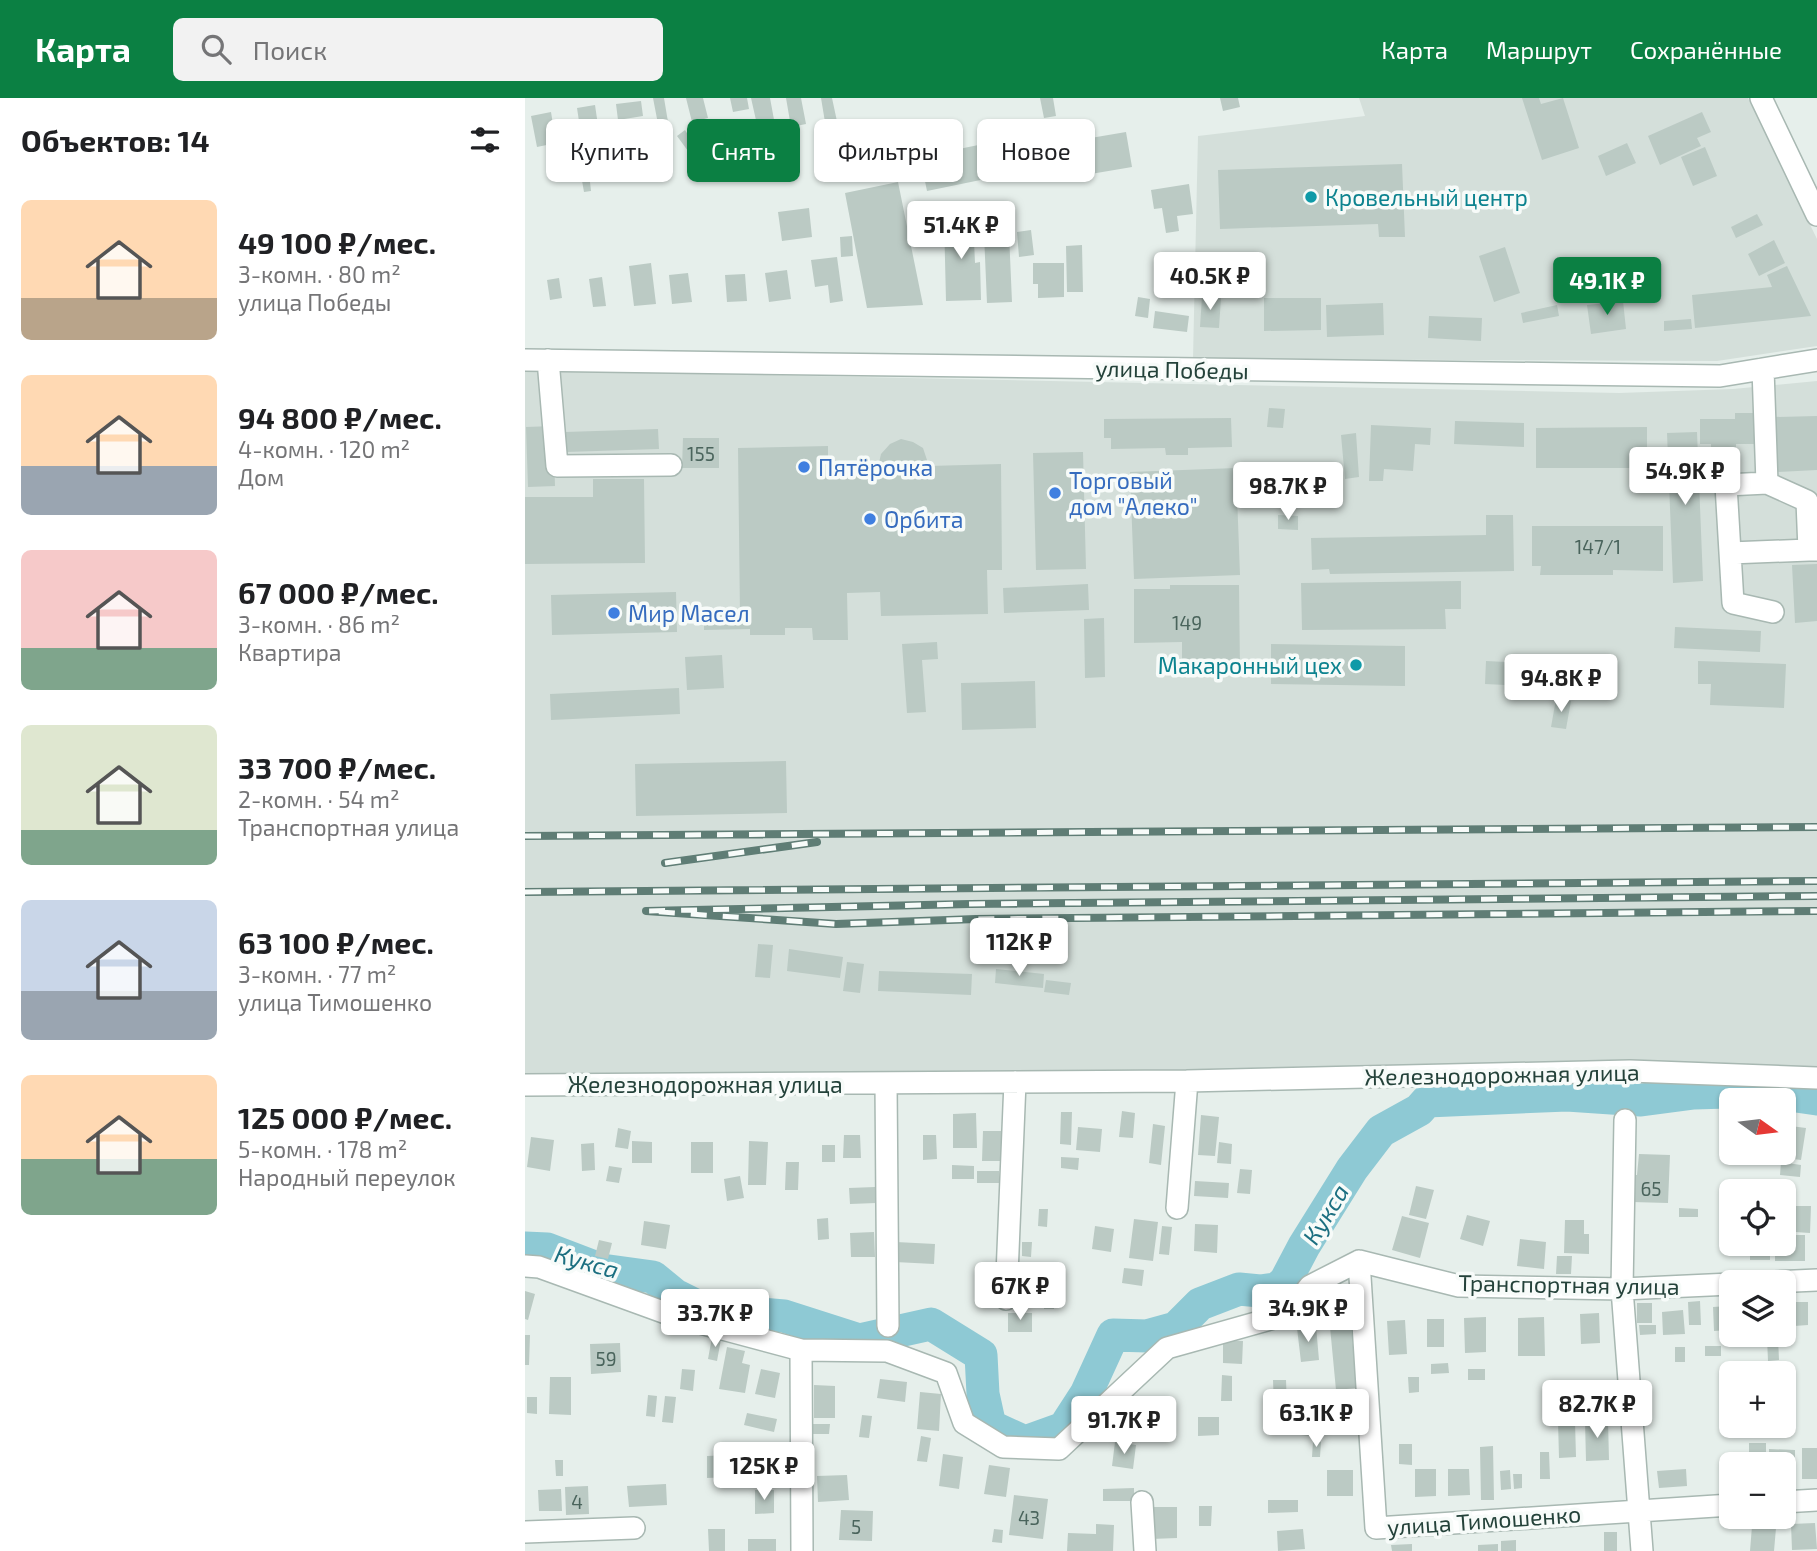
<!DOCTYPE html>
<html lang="ru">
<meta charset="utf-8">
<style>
:root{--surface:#fff;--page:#f2f2f2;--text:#202124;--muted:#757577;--accent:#0b8043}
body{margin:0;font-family:"Exo 2",sans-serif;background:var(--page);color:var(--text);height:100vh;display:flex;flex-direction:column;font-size:26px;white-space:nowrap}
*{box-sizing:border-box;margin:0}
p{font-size:23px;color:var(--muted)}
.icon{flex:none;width:38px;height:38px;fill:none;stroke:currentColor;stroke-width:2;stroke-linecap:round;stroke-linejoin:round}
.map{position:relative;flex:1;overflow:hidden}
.panel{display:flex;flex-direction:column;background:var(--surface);width:525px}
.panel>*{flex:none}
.hud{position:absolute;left:21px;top:21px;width:665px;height:63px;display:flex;gap:14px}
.needle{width:46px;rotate:104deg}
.tools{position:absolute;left:1194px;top:990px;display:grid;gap:14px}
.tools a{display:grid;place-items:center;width:77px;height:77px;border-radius:10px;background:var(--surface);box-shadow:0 2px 5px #0004;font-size:35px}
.price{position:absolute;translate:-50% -60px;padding:0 16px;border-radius:7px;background:#fff;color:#222;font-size:23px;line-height:46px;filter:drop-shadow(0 2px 4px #0008)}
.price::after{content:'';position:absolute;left:50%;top:42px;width:21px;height:16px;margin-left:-10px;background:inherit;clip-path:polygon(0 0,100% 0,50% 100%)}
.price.current{background:var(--accent);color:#fff}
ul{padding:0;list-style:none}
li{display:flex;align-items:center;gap:21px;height:175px;padding:0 21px}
li span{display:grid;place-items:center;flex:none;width:196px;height:140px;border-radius:10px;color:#555}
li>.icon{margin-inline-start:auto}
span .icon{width:84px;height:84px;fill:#fffc;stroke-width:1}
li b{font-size:30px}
h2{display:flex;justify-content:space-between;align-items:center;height:84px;padding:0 21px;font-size:30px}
.pill{padding:0 24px;border-radius:10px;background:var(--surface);box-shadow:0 2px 5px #0004;font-size:24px;line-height:63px}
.pill.current{background:var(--accent);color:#fff}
header{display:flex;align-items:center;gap:42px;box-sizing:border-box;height:98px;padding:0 35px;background:var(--accent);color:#fff}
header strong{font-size:33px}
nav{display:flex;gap:38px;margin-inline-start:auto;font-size:24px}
.search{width:490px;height:63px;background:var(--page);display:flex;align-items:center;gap:18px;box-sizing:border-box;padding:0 24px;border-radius:10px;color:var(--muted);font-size:26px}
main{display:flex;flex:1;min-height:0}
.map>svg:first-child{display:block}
.built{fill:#d4dfda}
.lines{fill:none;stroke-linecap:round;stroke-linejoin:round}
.river{stroke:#8ec9d4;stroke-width:33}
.building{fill:#bbcac4}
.minor-casing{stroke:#a8b8b2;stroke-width:24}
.minor{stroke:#fff;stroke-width:21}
.rail-casing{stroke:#5f7d75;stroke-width:8}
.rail{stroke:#f7fbf9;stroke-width:5;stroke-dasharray:16;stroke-linecap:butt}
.culture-dot{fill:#0f9aa8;stroke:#f7fbf9;stroke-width:2.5}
.shop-dot{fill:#3f7fe0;stroke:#f7fbf9;stroke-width:2.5}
.labels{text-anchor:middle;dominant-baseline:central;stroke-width:7;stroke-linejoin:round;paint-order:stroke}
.number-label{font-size:19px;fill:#4a645c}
.culture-label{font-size:23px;fill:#0d838f;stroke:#f7fbf9;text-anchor:start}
.street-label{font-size:23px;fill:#24423a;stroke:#f7fbf9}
.shop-label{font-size:23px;fill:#366cbe;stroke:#f7fbf9;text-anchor:start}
.water-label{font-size:24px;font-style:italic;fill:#1c6f80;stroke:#f7fbf9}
</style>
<header>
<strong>Карта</strong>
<div class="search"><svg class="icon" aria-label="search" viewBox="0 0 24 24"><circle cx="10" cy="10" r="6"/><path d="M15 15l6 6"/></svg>Поиск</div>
<nav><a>Карта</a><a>Маршрут</a><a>Сохранённые</a></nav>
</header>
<main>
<section class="panel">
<h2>Объектов: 14<svg class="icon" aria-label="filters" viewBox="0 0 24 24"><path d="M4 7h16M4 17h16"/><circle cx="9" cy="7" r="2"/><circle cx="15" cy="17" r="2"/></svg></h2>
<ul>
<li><span style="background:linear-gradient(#ffd9b3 70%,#b9a48a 0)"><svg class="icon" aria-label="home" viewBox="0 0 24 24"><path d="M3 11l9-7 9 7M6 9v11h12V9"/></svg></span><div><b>49 100 ₽/мес.</b><p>3-комн. · 80 m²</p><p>улица Победы</p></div></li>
<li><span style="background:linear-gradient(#ffd9b3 65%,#9aa5b1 0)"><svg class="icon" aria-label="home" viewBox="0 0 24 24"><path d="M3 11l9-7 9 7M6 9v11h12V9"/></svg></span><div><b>94 800 ₽/мес.</b><p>4-комн. · 120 m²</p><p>Дом</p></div></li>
<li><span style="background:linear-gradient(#f6c9c9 70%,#7fa58c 0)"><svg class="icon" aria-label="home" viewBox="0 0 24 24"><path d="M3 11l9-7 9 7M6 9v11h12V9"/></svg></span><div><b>67 000 ₽/мес.</b><p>3-комн. · 86 m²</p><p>Квартира</p></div></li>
<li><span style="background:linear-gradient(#dfe7d0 75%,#7fa58c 0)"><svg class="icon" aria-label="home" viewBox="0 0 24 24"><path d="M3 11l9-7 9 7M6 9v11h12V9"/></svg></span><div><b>33 700 ₽/мес.</b><p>2-комн. · 54 m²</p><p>Транспортная улица</p></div></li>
<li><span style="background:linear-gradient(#c9d6e8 65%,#9aa5b1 0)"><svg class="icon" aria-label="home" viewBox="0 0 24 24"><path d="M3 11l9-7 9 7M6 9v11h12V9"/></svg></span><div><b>63 100 ₽/мес.</b><p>3-комн. · 77 m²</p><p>улица Тимошенко</p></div></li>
<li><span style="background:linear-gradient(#ffd9b3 60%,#7fa58c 0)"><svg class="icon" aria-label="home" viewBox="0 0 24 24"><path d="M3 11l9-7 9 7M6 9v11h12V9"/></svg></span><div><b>125 000 ₽/мес.</b><p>5-комн. · 178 m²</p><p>Народный переулок</p></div></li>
</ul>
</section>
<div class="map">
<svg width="1292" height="1453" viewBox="0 0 1292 1453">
<rect width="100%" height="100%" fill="#e6efeb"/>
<path class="built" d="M834,0H1223L1292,141V248L1192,263L668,261L673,38L840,18Z
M0,272L1094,295L1208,291L1292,283V970L656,975H0Z"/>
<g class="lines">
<path class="river" d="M0,1150L22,1151L77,1172L128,1179L150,1197L178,1211L259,1218L334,1242L406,1226L456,1257L458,1296L465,1328L500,1344L539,1330L561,1296L588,1237L622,1238L651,1230L675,1206L714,1191L735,1193L751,1191L760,1184L779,1148L827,1071L856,1033L894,1012L902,1003L1042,997L1116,1002L1169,995L1236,993L1292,1001"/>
</g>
<path class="building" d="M128,0H139L143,24L133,26Z
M161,0H178L183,20L167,24Z
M205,0H222L224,11L208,14Z
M226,0H245L250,27L233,31Z
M261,0H276L281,26L266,29Z
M296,0H307L313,28L301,30Z
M515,0H528L531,18L519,20Z
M695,0H713L715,9L698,13Z
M997,0H1014L1016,6L1038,0L1054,50L1017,62Z
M116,3L118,18L93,22L91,6Z
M70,7L75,41L57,43L52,10Z
M26,14L31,45L12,49L6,18Z
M1177,14L1186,34L1172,40L1176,48L1135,67L1123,38Z
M160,32L170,48L163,53L152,38Z
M601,34L607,69L548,79L542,44Z
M193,35L198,63L187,65L182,37Z
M116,37L121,68L103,71L98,40Z
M221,43L225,65L215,67L211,45Z
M468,44L475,78L402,93L395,59Z
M89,45L91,56L70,60L68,49Z
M1102,45L1111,65L1081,78L1073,58Z
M1180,49L1192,78L1168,88L1156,59Z
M877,66L880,139H854L853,126L695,131L693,72Z
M64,75L66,93L59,94L56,77Z
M373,84L398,207L342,210L320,95Z
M664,86L668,116L652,118L654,133L641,135L637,110L629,111L626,92Z
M284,110L287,139L257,143L253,114Z
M483,112L487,204L462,205L458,113Z
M1232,116L1238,127L1211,140L1206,129Z
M448,119L450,165L455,164L456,202L421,203L419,120Z
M506,132L509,157L494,159L492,134Z
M327,138L328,158L316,159L315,139Z
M1249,142L1260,165L1234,178L1223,156Z
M557,147L558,194H542L541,148Z
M980,149L995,195L969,204L954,158Z
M676,156L693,157L691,190L673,189Z
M312,159L318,203L305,205L303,187L290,189L286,162Z
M126,165L131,206L109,208L104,168Z
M508,165H539V199L513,200V186H508Z
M1262,168L1286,218L1170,230L1167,197L1247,189L1242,177Z
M262,172L266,201L244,204L240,175Z
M163,175L167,204L147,206L144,177Z
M220,176L222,203L202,204L200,177Z
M77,179L81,208L68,209L64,181Z
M34,180L37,200L25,202L22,182Z
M677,198L696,200L694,230L675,229Z
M613,199L625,201L623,220L610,218Z
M739,200H796V232L739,233Z
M1098,203L1101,231L1066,236L1062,207Z
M858,205L859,237L802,239L801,207Z
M1032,207L1034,218L998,225L996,215Z
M630,213L664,218L662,234L628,230Z
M904,218L957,220L956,243L903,240Z
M1166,221L1167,231L1139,233V223Z
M744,310L760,311L758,330L742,329Z
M1210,315H1229L1230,346H1211V360H1186V346H1175V321H1210Z
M1292,318V372L1251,374L1249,319Z
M706,320L707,349L663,350V357H641L640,350L586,351V340H579V321Z
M930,323L999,325V349L929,346Z
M846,327L906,330L905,347L890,346L888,373L859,371L858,383H844Z
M28,328L30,388L3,389L1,329Z
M1122,329V370H1011V330Z
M133,331L134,351L41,354L40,334Z
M1172,334L1178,483L1148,485L1142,335Z
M831,335L834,379L820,381L816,337Z
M158,340H194V370H157Z
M376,341L388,344L398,350L404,368L476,366L477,472H462L463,516L356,518L355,494L322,495L323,542H288L287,530H260V537H225V531L179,532V517H215L213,350L303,348V369H353L356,356L365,346Z
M558,354L561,471L511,472L508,355Z
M751,369H764V382H751Z
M711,370L715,477L609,481L605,374Z
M68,381H119L120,465L0,466V399H68Z
M753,417L773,418V432L753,431Z
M961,417H988L989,473L805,476L804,471L787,472L786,440L961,437Z
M1007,428H1138V473L1088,472V477H1015L1016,468H1007Z
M1292,466V523L1270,525L1267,467Z
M936,483V511H920L921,531L777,532L776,485Z
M563,486L564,512L479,515L478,490Z
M645,487H714L715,573L657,574V544L609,545V491H645Z
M151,494L152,534L27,537L26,497Z
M579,520L580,579L560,580L559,521Z
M1150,529L1236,533L1235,554L1149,550Z
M412,544L413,561L397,562L401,614L382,615L377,546Z
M746,546L880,548V588L746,586Z
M197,557L199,590L162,592L160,559Z
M961,563L1001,565V588L960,586Z
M1173,563L1261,566L1259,610L1185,607L1186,586H1173Z
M510,583L511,630L437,632L436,585Z
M154,590L155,616L26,622L25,596Z
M1031,601L1046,603L1041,631L1026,629Z
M261,663L262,715L111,718L110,666Z
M233,846L248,847L245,880L230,879Z
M264,851L318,859L315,880L262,873Z
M322,864L339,866L335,895L318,893Z
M471,871L519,876L518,890L470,885Z
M354,873L447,876L446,897L353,893Z
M521,882L546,885L544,897L519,894Z
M597,1013L610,1015L608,1040L594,1039Z
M536,1014H547L546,1047L535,1046Z
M451,1015L452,1050H428V1016Z
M676,1017L694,1019L690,1058L673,1057Z
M628,1026L640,1028L636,1067L624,1065Z
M1258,1027L1281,1030L1276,1062L1245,1058V1055H1258Z
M553,1029L577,1031L575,1054L551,1052Z
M93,1030L106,1033L103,1051L90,1049Z
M458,1033H482V1063H457Z
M319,1037H335L336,1060H318Z
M398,1037H411L412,1061L398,1062Z
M6,1039L29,1042L25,1073L2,1069Z
M107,1043L127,1044V1065H107Z
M224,1043L243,1044L241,1087H223Z
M166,1044H188V1075H166Z
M694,1044L707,1046L706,1066L692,1065Z
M69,1045L70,1072L57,1073L56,1046Z
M297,1047H310V1064H297Z
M1114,1056L1145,1057L1143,1105L1107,1104L1108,1077H1112Z
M536,1059L554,1060L553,1072L536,1070Z
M261,1064H274L273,1092H260Z
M1256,1064L1276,1067L1275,1079L1255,1077Z
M427,1067L449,1068V1081H427Z
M84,1068L97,1070L94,1085L81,1083Z
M715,1071L727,1072L725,1096L712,1095Z
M452,1073H474V1085H452Z
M215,1078L219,1100L202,1103L199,1081Z
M670,1083L704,1085L703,1100L669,1098Z
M891,1088L909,1092L901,1121L884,1117Z
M350,1089L351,1105L325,1106L324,1090Z
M1271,1108H1286L1285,1135L1270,1134Z
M1154,1110L1173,1111V1119H1154Z
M514,1111H523L522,1129L513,1128Z
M942,1117L965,1123L958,1148L935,1141Z
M877,1118L904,1125L895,1160L867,1152Z
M303,1120L304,1141L293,1142L292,1121Z
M609,1121L633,1124L628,1163L604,1160Z
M1040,1122H1059V1136H1064V1156L1039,1155Z
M119,1123L145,1127L141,1151L116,1147Z
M670,1126L693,1127L692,1155L669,1153Z
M570,1128L589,1131L586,1154L567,1151Z
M637,1128L647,1129L644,1157L634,1156Z
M349,1134L350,1159H326L325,1135Z
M1258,1137H1280V1163H1250V1146H1258Z
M995,1141L1021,1144L1019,1171L992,1168Z
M74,1142L87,1145L83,1161L70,1158Z
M371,1144L410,1146L409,1166L370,1164Z
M497,1144H507L506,1159L497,1158Z
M1225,1146H1245V1162H1225Z
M1032,1158H1047L1046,1176H1031Z
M599,1170L619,1172L617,1188L597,1185Z
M0,1193L10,1196L3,1222L0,1221Z
M520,1194H530L529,1211H519Z
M802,1201L804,1226L792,1227L790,1202Z
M1175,1203L1176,1227H1164L1163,1204Z
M1269,1204H1283V1227L1269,1228Z
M1112,1205H1127V1225H1112Z
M1203,1208L1204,1232L1189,1233L1188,1209Z
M1158,1212L1160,1236L1138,1237L1137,1214Z
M483,1215H507V1234H483Z
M1074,1215L1075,1245L1056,1246L1055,1216Z
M961,1219V1254L940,1255L939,1220Z
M1019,1219L1020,1258H993V1220Z
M902,1221H919V1249H902Z
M880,1222L882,1256L864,1257L862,1223Z
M826,1227L832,1290L811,1292L805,1229Z
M1114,1227H1131V1236L1115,1237Z
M791,1228L794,1262L776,1264L772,1230Z
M0,1237H5L4,1267H0Z
M187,1239L196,1241L192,1263L183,1261Z
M1242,1240H1253L1254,1262L1243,1263Z
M698,1242L718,1243L717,1266L698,1265Z
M95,1245L96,1274L66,1276L65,1246Z
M1180,1248H1196V1258H1180Z
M202,1249L220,1253L217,1265L225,1267L220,1295L194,1291Z
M1150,1249H1160V1264H1150Z
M923,1265L924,1275L906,1276V1266Z
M157,1271L170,1272L168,1293L155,1291Z
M236,1271L255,1275L250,1300L230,1296Z
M943,1271H960V1282H943Z
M697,1277L707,1278V1303H696Z
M25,1279H46V1317L24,1316Z
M883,1279H894V1294L884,1295Z
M355,1281L382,1284L380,1304L352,1300Z
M748,1282H761L762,1308L749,1309Z
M289,1287L310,1288V1320H289Z
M395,1294L416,1296L414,1333L392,1331Z
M1064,1295L1066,1312L1055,1313L1054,1296Z
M123,1297L132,1298L130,1319L121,1318Z
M140,1298L151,1299L148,1325L137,1324Z
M2,1299H12V1316L2,1315Z
M1045,1301L1046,1313L1030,1314V1302Z
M222,1315L252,1321L249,1334L219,1327Z
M337,1317L347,1318L344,1340L334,1339Z
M767,1318L787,1320L786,1338L766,1336Z
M673,1319H694V1337L673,1338Z
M1083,1322L1084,1362L1061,1363L1060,1323Z
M1033,1323H1050L1051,1359L1034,1360Z
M288,1326H305L304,1336H288Z
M396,1338L406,1340L402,1364L392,1363Z
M788,1343L796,1344L795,1359H787Z
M590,1344L611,1347L608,1371L587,1368Z
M1224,1345H1241V1367H1224Z
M874,1346H887V1367L874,1366Z
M968,1348L969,1402H956L955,1349Z
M1277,1350H1292V1381H1277Z
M1244,1351L1270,1352V1366H1244Z
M1015,1354H1024L1025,1381H1015Z
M418,1356L438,1359L434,1391L414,1388Z
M205,1357L206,1379L182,1380V1358Z
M30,1362H38V1378H31Z
M464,1367L485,1370L481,1399L459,1396Z
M890,1371H911V1398L890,1399Z
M923,1371H944L945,1397L923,1398Z
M1161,1371L1162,1388L1134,1390L1132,1373Z
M802,1372H828V1398H802Z
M985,1372L986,1391L976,1392L975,1373Z
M988,1376H997V1390L989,1391Z
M322,1377L324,1402L293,1404L292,1378Z
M141,1386L142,1407L104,1409L102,1388Z
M63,1388L64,1416L41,1417L40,1389Z
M609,1390V1403H578V1391Z
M36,1391L37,1413H14L13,1392Z
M230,1392H249V1415L230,1416Z
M489,1397L523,1401L518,1441L484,1437Z
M743,1402H773V1414L743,1415Z
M674,1408H687L686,1428H674Z
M626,1409H652V1440L626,1441Z
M316,1412L348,1413L347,1443L314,1442Z
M1290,1425L1292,1451L1267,1452L1266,1426Z
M571,1426L589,1427L588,1453H542L543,1435L571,1436Z
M1227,1428L1251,1430L1249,1453H1225Z
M183,1431H200V1453H184Z
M469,1431L478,1432L477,1445L467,1444Z
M778,1431L780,1451L753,1453L752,1433Z
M1079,1434H1092V1453H1079Z
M223,1441H251V1453H223Z
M991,1442V1453H976V1443Z
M887,1446V1453H867L866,1447Z
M973,1446V1453H953V1447Z"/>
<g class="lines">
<defs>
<path id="minor" d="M1236,0L1292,117
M0,262L1195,278L1292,262
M23,262L32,368L146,367
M1238,271L1242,385
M1205,455L1284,452
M1248,514L1208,505L1201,387L1242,385L1282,403L1284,452H1292
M361,985L363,1228
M0,987L662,983L1105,973L1292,980
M1100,1022L1097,1191L1117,1453
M652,1110L662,983
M834,1163L851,1430L1206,1407
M0,1168L14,1169L149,1218L276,1252L362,1253L421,1275L439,1325L478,1349L534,1351L642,1250L763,1216L785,1188L834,1163L934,1188L1097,1191L1206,1186
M1225,1185L1292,1182
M481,1201L490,984
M276,1252L277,1453
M617,1404L620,1453
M1258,1404L1292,1402
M0,1434L109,1430"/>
</defs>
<use href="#minor" class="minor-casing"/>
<use href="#minor" class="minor"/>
<defs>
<path id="rail" d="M0,738L1292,729
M140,765L292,744
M0,794L1292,783
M1292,798L445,806L121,813L311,826L451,821L1292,813"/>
</defs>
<use href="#rail" class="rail-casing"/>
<use href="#rail" class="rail"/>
</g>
<g class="culture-dot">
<circle cx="786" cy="99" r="7"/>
<circle cx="831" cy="567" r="7"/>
</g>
<g class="shop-dot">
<circle cx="279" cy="369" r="7"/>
<circle cx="530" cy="395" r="7"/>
<circle cx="345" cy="421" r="7"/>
<circle cx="89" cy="515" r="7"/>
</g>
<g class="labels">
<g class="number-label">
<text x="176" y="355">155</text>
<text x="1073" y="448">147/1</text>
<text x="662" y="524">149</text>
<text x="1126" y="1090">65</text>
<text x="81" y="1260">59</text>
<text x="52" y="1403">4</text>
<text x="504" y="1419">43</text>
<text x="331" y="1428">5</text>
</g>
<g class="culture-label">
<text x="800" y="99">Кровельный центр</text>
<text x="817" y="567" text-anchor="end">Макаронный цех</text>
</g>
<g class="street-label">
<text transform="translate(647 271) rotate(1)">улица Победы</text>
<text transform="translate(977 976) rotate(-1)">Железнодорожная улица</text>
<text x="180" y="986">Железнодорожная улица</text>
<text transform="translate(1044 1186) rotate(1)">Транспортная улица</text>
<text transform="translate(959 1422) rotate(-4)">улица Тимошенко</text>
</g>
<g class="shop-label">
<text x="293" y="369">Пятёрочка</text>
<text x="544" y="382">Торговый<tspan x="544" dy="26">дом "Алеко"</tspan></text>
<text x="359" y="421">Орбита</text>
<text x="103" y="515">Мир Масел</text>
</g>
<g class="water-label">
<text transform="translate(800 1116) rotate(-59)">Кукса</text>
<text transform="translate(62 1163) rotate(16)">Кукса</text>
</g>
</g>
</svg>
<div class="tools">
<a><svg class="needle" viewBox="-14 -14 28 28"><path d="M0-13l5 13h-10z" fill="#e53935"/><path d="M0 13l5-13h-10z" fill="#757577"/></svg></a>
<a><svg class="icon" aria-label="locate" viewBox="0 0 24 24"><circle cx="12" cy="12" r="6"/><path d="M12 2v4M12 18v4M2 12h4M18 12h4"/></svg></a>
<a><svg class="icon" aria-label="layers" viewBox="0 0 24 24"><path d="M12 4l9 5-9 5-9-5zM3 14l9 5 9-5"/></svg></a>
<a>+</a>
<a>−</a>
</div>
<b class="price" style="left:436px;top:163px">51.4K ₽</b>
<b class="price" style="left:685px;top:214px">40.5K ₽</b>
<b class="price current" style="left:1082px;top:219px">49.1K ₽</b>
<b class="price" style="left:1160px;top:409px">54.9K ₽</b>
<b class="price" style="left:763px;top:424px">98.7K ₽</b>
<b class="price" style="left:1036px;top:616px">94.8K ₽</b>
<b class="price" style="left:494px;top:880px">112K ₽</b>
<b class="price" style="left:495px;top:1224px">67K ₽</b>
<b class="price" style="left:783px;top:1246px">34.9K ₽</b>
<b class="price" style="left:190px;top:1251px">33.7K ₽</b>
<b class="price" style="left:1072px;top:1342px">82.7K ₽</b>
<b class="price" style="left:791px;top:1351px">63.1K ₽</b>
<b class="price" style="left:599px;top:1358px">91.7K ₽</b>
<b class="price" style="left:239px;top:1404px">125K ₽</b>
<div class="hud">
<a class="pill">Купить</a>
<a class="pill current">Снять</a>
<a class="pill">Фильтры</a>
<a class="pill">Новое</a>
</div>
</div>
</main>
